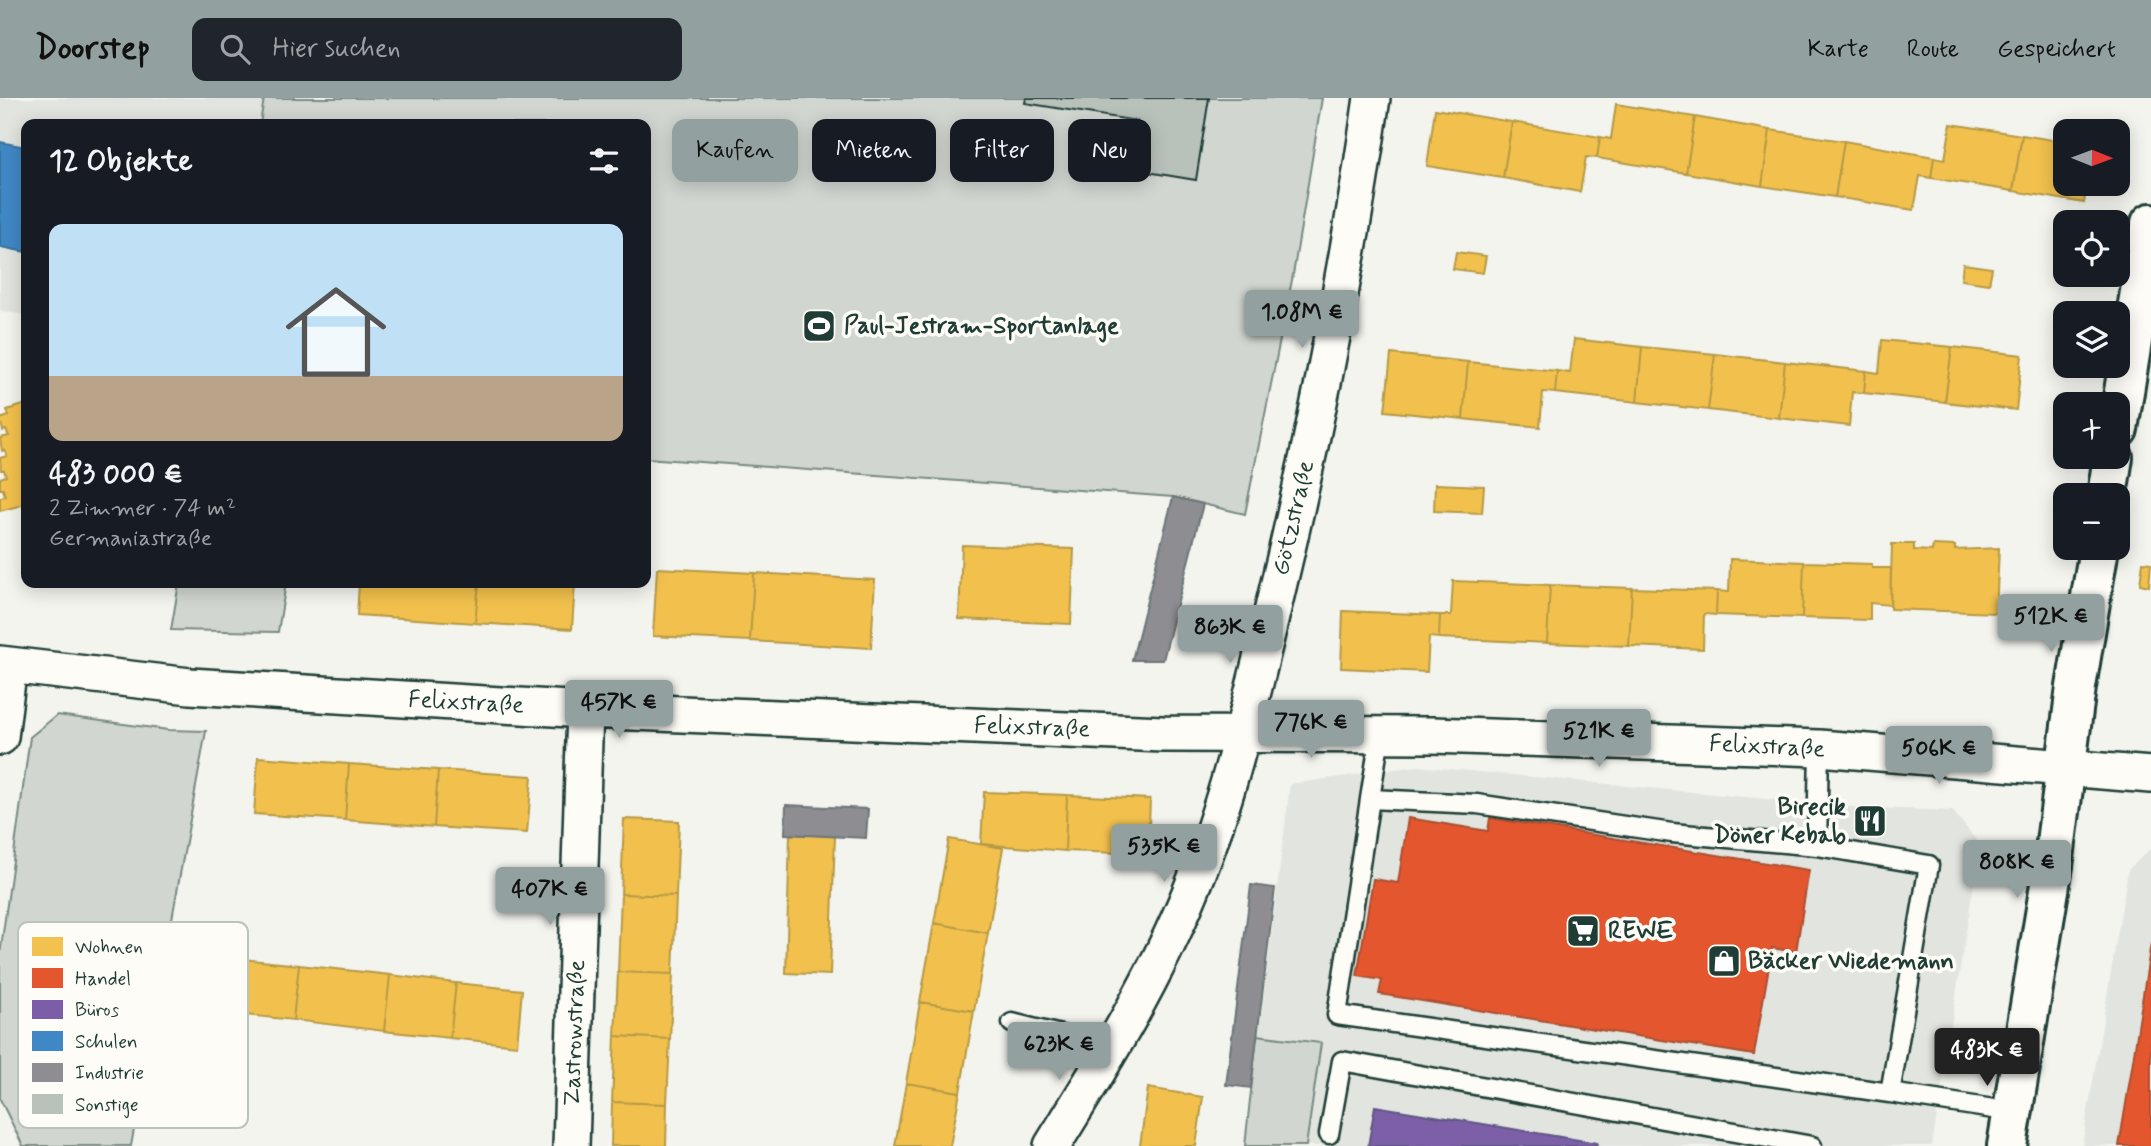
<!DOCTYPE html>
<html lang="de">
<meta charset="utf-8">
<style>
:root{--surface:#171b24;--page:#20242c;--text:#f1f3f6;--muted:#9ea1a6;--line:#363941;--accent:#92a19f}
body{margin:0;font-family:Mynerve,sans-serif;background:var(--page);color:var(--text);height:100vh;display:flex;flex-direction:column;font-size:26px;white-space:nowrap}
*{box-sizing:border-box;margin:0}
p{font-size:23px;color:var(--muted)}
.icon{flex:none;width:38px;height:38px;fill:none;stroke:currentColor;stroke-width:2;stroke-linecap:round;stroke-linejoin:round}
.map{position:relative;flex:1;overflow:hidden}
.sheet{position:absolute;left:21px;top:21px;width:630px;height:469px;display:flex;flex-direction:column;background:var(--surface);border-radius:14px;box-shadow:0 4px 18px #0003}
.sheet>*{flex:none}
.hud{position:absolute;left:672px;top:21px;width:665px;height:63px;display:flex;gap:14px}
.needle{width:46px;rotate:91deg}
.tools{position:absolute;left:2053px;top:21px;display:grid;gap:14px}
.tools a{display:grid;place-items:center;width:77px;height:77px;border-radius:14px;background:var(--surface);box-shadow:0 4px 18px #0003;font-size:35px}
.price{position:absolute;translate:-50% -60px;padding:0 16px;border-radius:7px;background:var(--accent);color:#111;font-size:23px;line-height:46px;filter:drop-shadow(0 2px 4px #0008)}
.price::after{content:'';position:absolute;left:50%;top:42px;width:21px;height:16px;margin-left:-10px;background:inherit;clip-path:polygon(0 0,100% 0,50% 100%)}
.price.on{background:#222;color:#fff}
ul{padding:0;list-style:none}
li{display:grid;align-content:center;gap:14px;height:371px;padding:0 28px}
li+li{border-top:2px solid var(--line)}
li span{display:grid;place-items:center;height:217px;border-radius:14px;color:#555}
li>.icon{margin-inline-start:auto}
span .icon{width:126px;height:126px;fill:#fffc;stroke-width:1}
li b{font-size:30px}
h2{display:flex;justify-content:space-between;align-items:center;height:84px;padding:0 28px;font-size:30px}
.chip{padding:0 24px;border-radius:14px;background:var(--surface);box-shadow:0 4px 18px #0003;font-size:24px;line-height:63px}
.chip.on{background:var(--accent);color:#111}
header{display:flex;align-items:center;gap:42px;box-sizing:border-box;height:98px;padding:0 35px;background:var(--accent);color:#111}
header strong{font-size:33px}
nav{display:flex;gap:38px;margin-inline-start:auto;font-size:24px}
.search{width:490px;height:63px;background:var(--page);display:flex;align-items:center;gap:18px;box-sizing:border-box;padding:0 24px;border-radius:14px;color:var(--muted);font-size:26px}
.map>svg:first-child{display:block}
.built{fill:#e2e5df}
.green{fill:#d1d6d1;stroke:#788a82;stroke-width:2}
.homes{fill:#f2c14e;stroke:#b39946;stroke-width:2}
.shops{fill:#e4572e;stroke:#a94f30;stroke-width:2}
.offices{fill:#7b5ea7;stroke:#5f5484;stroke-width:2}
.schools{fill:#3f88c5;stroke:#35729a;stroke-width:2}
.industry{fill:#8d8d92;stroke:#6c7576;stroke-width:2}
.building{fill:#b9c1bb;stroke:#1f3d34;stroke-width:2}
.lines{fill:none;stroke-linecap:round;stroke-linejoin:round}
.service-casing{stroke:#1f3d34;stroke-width:23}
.minor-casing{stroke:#1f3d34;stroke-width:40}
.tertiary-casing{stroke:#1f3d34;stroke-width:44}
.service{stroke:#fdfcf7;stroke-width:18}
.minor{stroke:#fdfcf7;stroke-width:35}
.tertiary{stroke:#fdfcf7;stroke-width:38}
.labels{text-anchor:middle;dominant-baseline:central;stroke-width:7;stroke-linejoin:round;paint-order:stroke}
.poi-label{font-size:24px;font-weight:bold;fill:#1f3d34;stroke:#fdfcf7;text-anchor:start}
.street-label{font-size:24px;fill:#1f3d34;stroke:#fdfcf7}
.key{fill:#fdfcf7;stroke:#bac3bc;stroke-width:2}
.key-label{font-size:19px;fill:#1f3d34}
</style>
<header>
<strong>Doorstep</strong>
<div class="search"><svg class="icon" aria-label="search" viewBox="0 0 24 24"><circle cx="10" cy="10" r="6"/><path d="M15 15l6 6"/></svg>Hier suchen</div>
<nav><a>Karte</a><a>Route</a><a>Gespeichert</a></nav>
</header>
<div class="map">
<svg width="2151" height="1048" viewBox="0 0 2151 1048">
<rect width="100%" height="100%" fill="#f4f4ef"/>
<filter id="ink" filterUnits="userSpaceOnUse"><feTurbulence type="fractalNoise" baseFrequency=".0143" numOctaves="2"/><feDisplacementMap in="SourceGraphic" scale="14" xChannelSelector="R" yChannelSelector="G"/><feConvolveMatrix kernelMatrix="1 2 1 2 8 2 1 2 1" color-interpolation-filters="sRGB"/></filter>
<g filter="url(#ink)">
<path class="built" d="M0,0H264L260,26H26V217L0,213Z
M1417,668L1853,709L1953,713L1980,747L1932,1048H1245L1290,686Z
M2151,750V1048H2082L2128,772Z"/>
<path class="green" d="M264,0H1322L1293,177L1245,416L1173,399L646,360V26H260Z
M179,485H286L278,534L171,532Z
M57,617L168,632L206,633L131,1048H23L0,1001V857L30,639Z
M1257,937L1321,945L1306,1048H1245Z"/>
<path class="homes" d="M1616,6L1695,19L1686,75L1597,60L1600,39L1611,41Z
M1435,11L1512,24L1503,80L1427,68Z
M1695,19L1770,32L1762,88L1686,75Z
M1512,24L1600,39L1597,60L1586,59L1580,94L1503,80Z
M1951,26L2022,37L2013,93L1931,80L1934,59L1945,61Z
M1770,32L1844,43L1835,99L1762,88Z
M2022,37L2065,44V86H2087L2084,105L2013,93Z
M1844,43L1934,59L1931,80L1920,78L1914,112L1835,99Z
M1456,154L1486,158L1483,175L1453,171Z
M1963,166L1992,170L1989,186L1961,182Z
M1574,241L1642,249L1637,304L1555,295L1557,273L1570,275Z
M1882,242L1952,249L1945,304L1864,295L1866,273L1879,275Z
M1642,249L1715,256L1708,312L1637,304Z
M1952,249L2022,257L2016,312L1945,304Z
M1391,256L1468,264L1463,321L1385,313Z
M1715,256L1785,264L1779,320L1708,312Z
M1468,264L1557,273L1555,295L1543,294L1540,329L1463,321Z
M1785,264L1866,273L1864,295L1852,294L1849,328L1779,320Z
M26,306V406L0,413V399L5,398L3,391H0V380L6,378L4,372H1L0,360L7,358L5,352L2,353L0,340L9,338L6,332L3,333L0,321L9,318L7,312Z
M1435,386L1484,388L1482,415L1434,413Z
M1892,446H1914V452L1932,453L1933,447L1955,448V452L1999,450L1996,515L1890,511Z
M962,447L1074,451L1071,526L959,521Z
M1730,461L1804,464L1802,520L1716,517L1717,493L1729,494Z
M1804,464L1872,466V470H1891L1890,507L1870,505V522L1802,520Z
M2143,464L2151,465L2149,488L2140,486Z
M657,470L754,475L750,543L653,538Z
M754,475L875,482L871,550L750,543Z
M1453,483L1550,487L1547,545L1439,540L1440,517H1451Z
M359,485H479L475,525L357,517Z
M479,485H575L572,531L475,525Z
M1550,487L1632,490L1629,548L1547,545Z
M1632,490L1717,493L1716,517L1704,516L1703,551L1629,548Z
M1343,513L1440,517L1439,540L1429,539L1427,574L1341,570Z
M258,659L349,666L345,722L254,716Z
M349,666L438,672L434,729L345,722Z
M438,672L532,678L527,735L434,729Z
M984,694L1067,697L1065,753L981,746Z
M1067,697L1150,701L1148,756L1065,753Z
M624,721L679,723L676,798L621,796Z
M790,736L835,738L830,877L786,875Z
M949,741L1003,750L988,835L934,825Z
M621,796L676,798L673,876L618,874Z
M934,825L988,835L974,913L920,904Z
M222,859L299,867L293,922L216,914Z
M299,867L390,877L384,933L293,922Z
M618,874L673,876L670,941L615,938Z
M390,877L456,885L450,940L384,933Z
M456,885L522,892L517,947L450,940Z
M920,904L974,913L960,994L906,985Z
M615,938L670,941L667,1006L612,1004Z
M906,985L960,994L950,1048H895Z
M1148,990L1203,999L1196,1048H1140Z
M612,1004L667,1006L666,1048H611Z"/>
<path class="shops" d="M1408,720L1488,733L1490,720L1809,772L1796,854L1772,850L1754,957L1379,896L1382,882L1357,878L1373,781L1398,785Z
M2151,845V1048H2119L2132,969Z"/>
<path class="offices" d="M1375,1008L1597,1045L1596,1048H1368Z"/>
<path class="schools" d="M0,44L26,49V154L0,149Z"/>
<path class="industry" d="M1173,399L1203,406L1163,562H1132Z
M786,707L868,711L866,740L785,736Z
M1251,787L1275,790L1251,990L1226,987Z"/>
<path class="building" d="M1026,0H1209L1196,82L1129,71L1137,23L1025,5Z"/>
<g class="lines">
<defs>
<path id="service" d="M1380,637L1370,701L1477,706L1672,735L1817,748L1929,767L1890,995L2013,1014
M1370,701L1337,917L1890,995
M1817,748L1819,650
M1012,925L1113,950
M1329,1036L1342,963L1812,1048"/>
<path id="minor" d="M0,566L190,588L585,612L1163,636L1432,637L1819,650L2151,677
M0,639L9,567
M571,1048L585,612
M1052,1048C1104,964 1155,882 1192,790C1230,698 1252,598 1275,502C1315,336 1348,169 1372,0"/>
<path id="tertiary" d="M2118,331L2151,125
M2107,397L2113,359
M2007,1048L2053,768L2076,589L2099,450"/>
</defs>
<use href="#service" class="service-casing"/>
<use href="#minor" class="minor-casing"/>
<use href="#tertiary" class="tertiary-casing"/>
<use href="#service" class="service"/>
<use href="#minor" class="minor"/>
<use href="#tertiary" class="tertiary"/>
</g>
</g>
<defs>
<symbol id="stadium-square" viewBox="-11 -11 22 22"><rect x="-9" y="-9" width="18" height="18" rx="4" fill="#1f3d34" stroke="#fdfcf7"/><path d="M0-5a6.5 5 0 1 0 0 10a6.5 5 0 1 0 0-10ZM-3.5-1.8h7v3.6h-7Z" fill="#fff"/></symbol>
<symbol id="restaurant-square" viewBox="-11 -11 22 22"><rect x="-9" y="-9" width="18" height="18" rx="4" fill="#1f3d34" stroke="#fdfcf7"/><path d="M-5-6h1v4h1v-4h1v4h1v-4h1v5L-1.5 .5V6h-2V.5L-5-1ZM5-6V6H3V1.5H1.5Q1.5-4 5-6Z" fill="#fff"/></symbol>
<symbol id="supermarket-square" viewBox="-11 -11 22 22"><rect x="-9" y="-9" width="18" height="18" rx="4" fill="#1f3d34" stroke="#fdfcf7"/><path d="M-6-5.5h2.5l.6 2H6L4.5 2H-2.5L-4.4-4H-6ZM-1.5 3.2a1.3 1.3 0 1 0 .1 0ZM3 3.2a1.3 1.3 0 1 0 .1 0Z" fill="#fff"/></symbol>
<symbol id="shop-square" viewBox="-11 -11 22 22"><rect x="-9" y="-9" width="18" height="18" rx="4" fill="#1f3d34" stroke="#fdfcf7"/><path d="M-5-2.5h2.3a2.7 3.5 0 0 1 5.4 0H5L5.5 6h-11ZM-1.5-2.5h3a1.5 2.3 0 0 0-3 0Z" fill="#fff"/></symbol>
</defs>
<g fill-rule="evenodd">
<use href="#stadium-square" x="800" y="209" width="38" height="38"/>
<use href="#restaurant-square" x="1851" y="704" width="38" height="38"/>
<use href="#supermarket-square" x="1564" y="814" width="38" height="38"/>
<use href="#shop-square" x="1705" y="844" width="38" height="38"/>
</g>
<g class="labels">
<g class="poi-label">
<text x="844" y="228">Paul-Jestram-Sportanlage</text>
<text x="1846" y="709" text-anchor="end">Birecik<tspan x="1846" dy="28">Döner Kebab</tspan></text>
<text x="1608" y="833">REWE</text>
<text x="1748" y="863">Bäcker Wiedemann</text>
</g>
<g class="street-label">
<text transform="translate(1294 420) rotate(-77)">Götzstraße</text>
<text transform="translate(466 605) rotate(3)">Felixstraße</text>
<text transform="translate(1032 630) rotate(2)">Felixstraße</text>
<text transform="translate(1767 649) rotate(3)">Felixstraße</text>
<text transform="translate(575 935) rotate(-88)">Zastrowstraße</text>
</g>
</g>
<rect x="18" y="824" width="230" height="206" rx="10" class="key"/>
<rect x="32" y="839" width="31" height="19" fill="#f2c14e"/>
<rect x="32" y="870" width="31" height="20" fill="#e4572e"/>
<rect x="32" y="902" width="31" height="19" fill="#7b5ea7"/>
<rect x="32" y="933" width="31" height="20" fill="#3f88c5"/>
<rect x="32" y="965" width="31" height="19" fill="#8d8d92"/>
<rect x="32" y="996" width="31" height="20" fill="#b9c1bb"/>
<g class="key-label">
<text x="75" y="855">Wohnen</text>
<text x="75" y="887">Handel</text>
<text x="75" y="918">Büros</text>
<text x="75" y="950">Schulen</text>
<text x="75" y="981">Industrie</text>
<text x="75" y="1013">Sonstige</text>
</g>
</svg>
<div class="tools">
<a><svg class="needle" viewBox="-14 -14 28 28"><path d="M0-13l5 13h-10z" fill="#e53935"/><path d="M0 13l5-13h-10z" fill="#9ea1a6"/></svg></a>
<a><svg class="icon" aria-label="locate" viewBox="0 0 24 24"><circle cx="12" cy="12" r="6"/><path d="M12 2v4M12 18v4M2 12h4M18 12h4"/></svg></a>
<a><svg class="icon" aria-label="layers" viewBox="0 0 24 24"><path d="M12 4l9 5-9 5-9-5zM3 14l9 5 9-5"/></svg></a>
<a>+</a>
<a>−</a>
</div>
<b class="price" style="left:1302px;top:252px">1.08M €</b>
<b class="price" style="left:2051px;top:556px">512K €</b>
<b class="price" style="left:1230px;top:567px">863K €</b>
<b class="price" style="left:619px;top:642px">457K €</b>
<b class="price" style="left:1311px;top:662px">776K €</b>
<b class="price" style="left:1599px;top:671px">521K €</b>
<b class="price" style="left:1939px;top:688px">506K €</b>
<b class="price" style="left:1164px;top:786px">535K €</b>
<b class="price" style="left:2017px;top:802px">808K €</b>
<b class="price" style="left:550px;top:829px">407K €</b>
<b class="price" style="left:1059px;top:984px">623K €</b>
<b class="price on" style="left:1987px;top:990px">483K €</b>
<div class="hud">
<a class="chip on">Kaufen</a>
<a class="chip">Mieten</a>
<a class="chip">Filter</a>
<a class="chip">Neu</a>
</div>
<section class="sheet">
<h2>12 Objekte<svg class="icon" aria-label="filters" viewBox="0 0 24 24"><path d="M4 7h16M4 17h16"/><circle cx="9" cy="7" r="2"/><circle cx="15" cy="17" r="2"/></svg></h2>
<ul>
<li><span style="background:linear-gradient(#bfe0f5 70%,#b9a48a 0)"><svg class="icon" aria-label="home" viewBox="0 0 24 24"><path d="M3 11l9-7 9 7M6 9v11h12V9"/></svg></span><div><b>483 000 €</b><p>2 Zimmer · 74 m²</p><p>Germaniastraße</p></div></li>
</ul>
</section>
</div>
